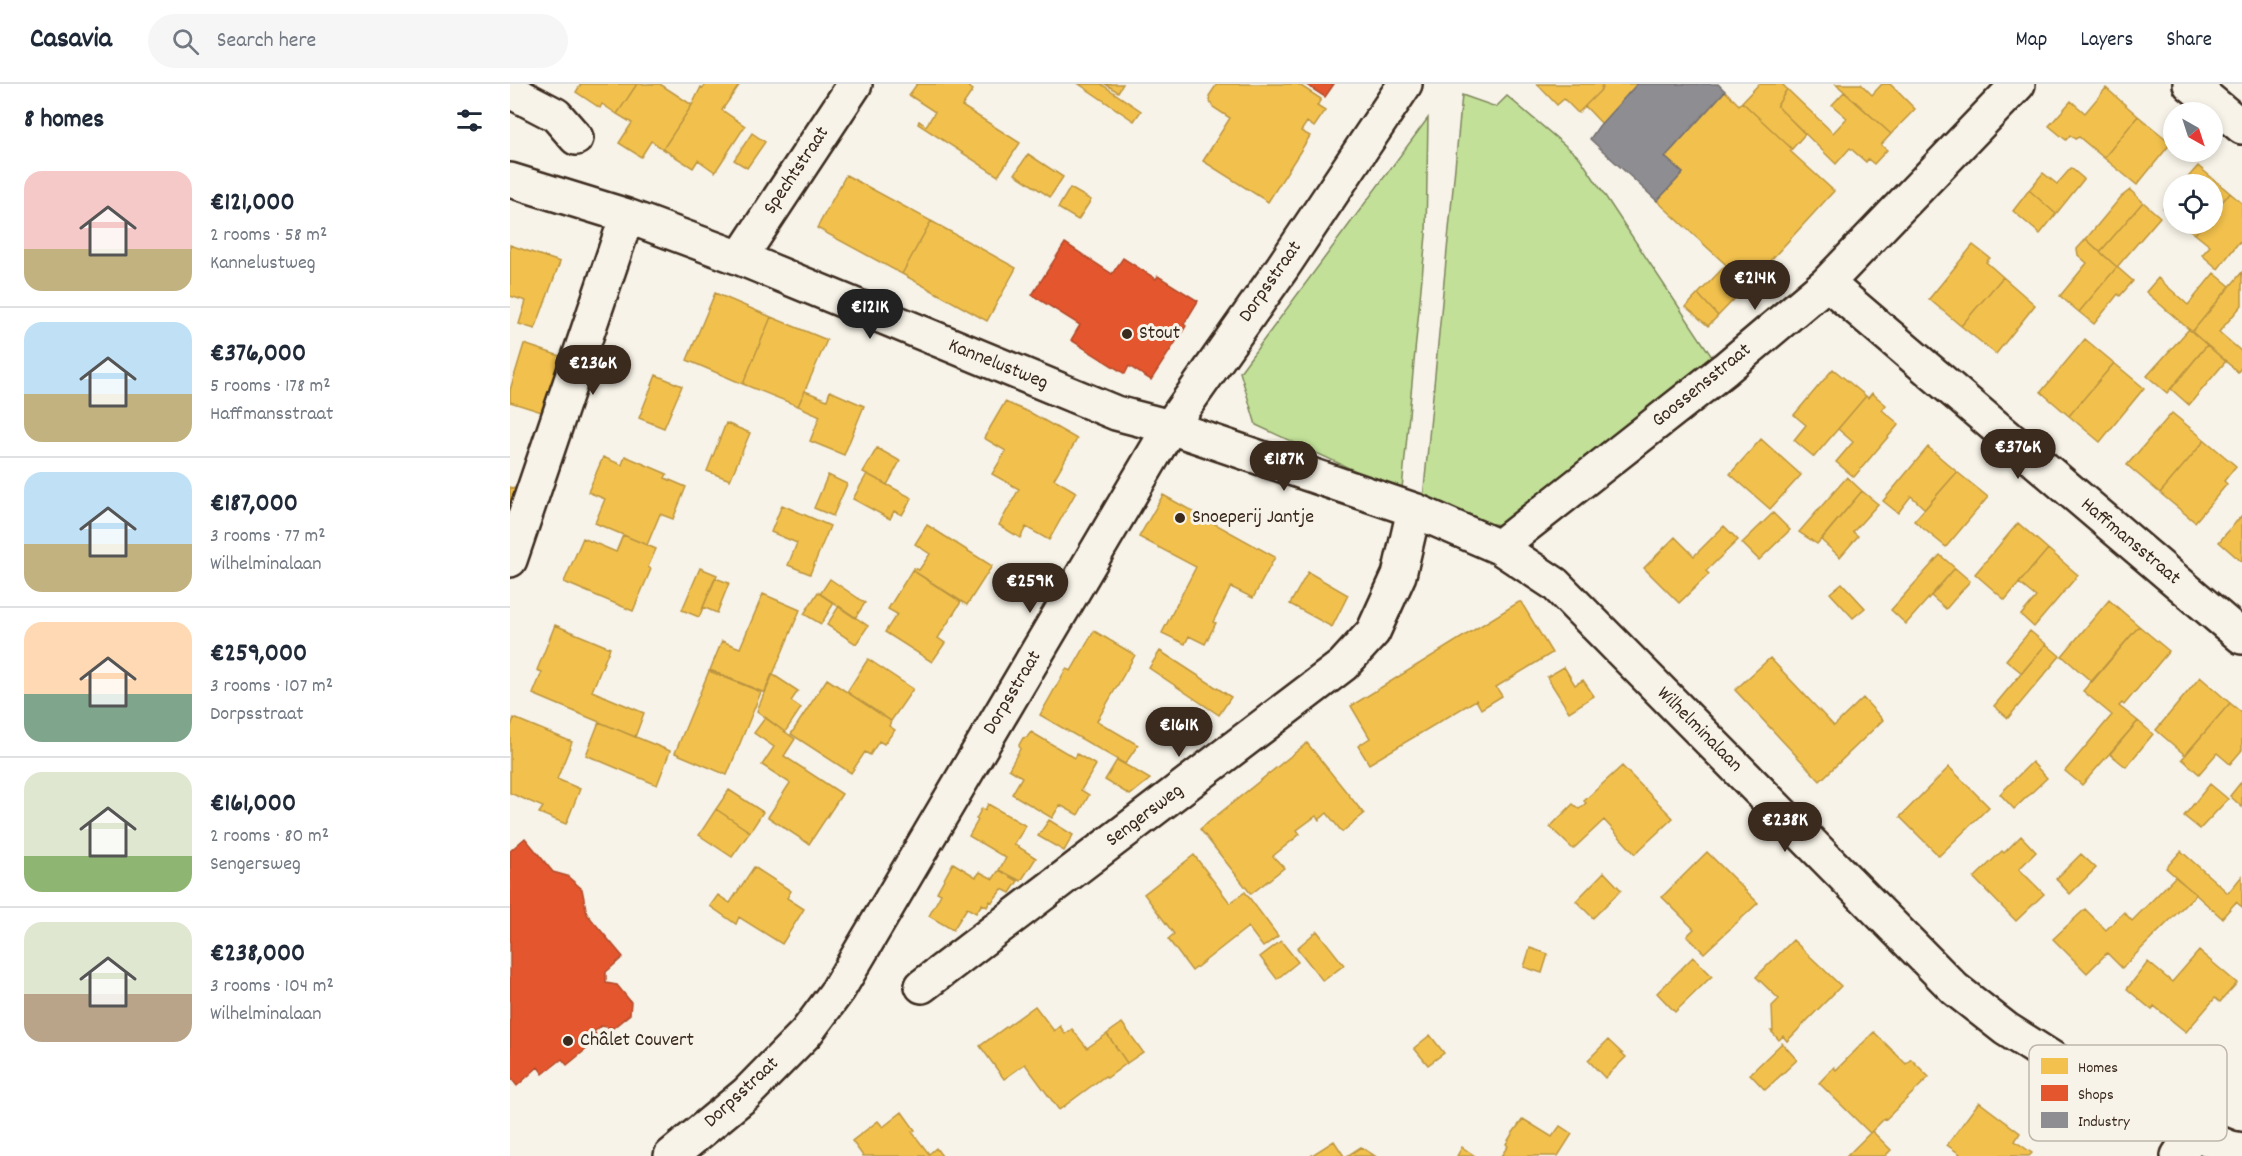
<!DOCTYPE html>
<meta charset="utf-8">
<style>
:root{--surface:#fff;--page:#f6f6f7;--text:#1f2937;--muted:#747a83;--line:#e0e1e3;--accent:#3b2a1e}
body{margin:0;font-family:Dekko,sans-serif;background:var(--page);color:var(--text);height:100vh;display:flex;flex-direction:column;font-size:22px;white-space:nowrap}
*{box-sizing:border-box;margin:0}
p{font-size:20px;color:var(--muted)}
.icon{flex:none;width:33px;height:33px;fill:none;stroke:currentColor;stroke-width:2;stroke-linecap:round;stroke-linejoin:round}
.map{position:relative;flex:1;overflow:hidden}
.details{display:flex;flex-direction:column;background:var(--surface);width:510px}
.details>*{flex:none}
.needle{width:39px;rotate:141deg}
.buttons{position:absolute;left:1653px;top:18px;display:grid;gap:12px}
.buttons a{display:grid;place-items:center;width:60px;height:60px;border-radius:50%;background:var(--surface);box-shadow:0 3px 9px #0003;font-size:30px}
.price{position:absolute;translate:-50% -51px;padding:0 14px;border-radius:21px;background:var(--accent);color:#fff;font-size:20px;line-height:39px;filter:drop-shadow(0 2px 3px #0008)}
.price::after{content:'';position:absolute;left:50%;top:36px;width:18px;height:14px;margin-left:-9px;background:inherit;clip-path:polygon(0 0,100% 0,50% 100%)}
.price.current{background:#222;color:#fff}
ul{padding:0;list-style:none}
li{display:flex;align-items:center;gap:18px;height:150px;padding:0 24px}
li+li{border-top:2px solid var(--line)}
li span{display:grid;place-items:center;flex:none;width:168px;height:120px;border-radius:18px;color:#555}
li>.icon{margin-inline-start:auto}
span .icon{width:72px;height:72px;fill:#fffc;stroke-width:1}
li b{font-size:26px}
h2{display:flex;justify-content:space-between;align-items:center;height:72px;padding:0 24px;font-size:26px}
header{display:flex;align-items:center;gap:36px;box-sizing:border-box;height:84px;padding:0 30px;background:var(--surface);border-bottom:2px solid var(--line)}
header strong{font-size:28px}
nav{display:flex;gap:33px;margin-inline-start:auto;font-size:21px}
.search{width:420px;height:54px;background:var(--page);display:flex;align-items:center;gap:15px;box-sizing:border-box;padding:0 21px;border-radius:33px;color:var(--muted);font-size:22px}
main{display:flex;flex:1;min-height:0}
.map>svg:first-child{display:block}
.green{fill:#c2e098;stroke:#7e855b;stroke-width:1.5}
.homes{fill:#f2c14e;stroke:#bb9440;stroke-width:1.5}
.shops{fill:#e4572e;stroke:#b14a29;stroke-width:1.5}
.industry{fill:#8d8d92;stroke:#746f6f;stroke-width:1.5}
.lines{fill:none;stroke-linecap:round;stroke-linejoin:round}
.street-casing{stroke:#3b2a1e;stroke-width:38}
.secondary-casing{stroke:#3b2a1e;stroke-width:38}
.street{stroke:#f7f3e8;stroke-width:33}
.secondary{stroke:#f7f3e8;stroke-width:33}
.poi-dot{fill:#3b2a1e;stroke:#f7f3e8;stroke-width:2}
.labels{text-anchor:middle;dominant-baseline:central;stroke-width:6;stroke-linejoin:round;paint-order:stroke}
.street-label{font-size:20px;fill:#3b2a1e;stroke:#f7f3e8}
.poi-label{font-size:20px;fill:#3b2a1e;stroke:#f7f3e8;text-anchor:start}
.key{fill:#f7f3e8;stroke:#bfb7ab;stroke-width:1.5}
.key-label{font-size:16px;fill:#3b2a1e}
</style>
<header>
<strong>Casavia</strong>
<div class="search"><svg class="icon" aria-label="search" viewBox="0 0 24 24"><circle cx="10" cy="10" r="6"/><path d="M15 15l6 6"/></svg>Search here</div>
<nav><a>Map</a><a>Layers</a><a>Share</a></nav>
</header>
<main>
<section class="details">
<h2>8 homes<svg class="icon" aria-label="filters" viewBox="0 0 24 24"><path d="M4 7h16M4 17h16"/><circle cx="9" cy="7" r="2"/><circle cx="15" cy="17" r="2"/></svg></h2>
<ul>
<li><span style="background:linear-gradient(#f6c9c9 65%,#c2b280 0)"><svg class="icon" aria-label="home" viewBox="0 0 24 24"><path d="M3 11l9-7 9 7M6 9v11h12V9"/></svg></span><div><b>€121,000</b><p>2 rooms · 58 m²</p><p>Kannelustweg</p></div></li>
<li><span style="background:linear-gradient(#bfe0f5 60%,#c2b280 0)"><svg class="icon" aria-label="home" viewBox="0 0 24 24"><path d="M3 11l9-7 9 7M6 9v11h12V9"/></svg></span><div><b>€376,000</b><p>5 rooms · 178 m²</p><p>Haffmansstraat</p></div></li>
<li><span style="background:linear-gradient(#bfe0f5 60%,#c2b280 0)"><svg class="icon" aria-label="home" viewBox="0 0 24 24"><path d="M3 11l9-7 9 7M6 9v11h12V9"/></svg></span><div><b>€187,000</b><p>3 rooms · 77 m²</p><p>Wilhelminalaan</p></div></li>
<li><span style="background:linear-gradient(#ffd9b3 60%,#7fa58c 0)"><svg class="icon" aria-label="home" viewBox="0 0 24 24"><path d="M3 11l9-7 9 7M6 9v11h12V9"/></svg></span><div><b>€259,000</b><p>3 rooms · 107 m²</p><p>Dorpsstraat</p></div></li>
<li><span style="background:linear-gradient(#dfe7d0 70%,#8fb573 0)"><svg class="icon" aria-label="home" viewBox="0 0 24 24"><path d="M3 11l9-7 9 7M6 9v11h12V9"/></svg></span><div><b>€161,000</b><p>2 rooms · 80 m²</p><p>Sengersweg</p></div></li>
<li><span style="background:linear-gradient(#dfe7d0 60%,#b9a48a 0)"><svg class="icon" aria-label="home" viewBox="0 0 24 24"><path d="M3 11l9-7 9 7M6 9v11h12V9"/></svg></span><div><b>€238,000</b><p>3 rooms · 104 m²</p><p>Wilhelminalaan</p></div></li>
</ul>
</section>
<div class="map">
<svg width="1732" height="1072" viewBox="0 0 1732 1072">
<rect width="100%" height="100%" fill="#f7f3e8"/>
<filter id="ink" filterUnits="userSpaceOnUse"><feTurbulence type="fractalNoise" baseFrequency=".0167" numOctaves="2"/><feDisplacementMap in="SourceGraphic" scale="12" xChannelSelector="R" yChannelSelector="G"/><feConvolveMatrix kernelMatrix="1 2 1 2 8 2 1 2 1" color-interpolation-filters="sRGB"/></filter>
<g filter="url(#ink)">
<path class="green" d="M952,11L986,23L997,12L1070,74L1208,282L993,441L982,440L913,415Z
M918,34L916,151L892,405L880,403L746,341L730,288Z"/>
<path class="homes" d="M71,0H127L107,30L92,20L90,24L66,8Z
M127,0H150L182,21L153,65L141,57L131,73L109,59L122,39L107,30Z
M196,0H230L212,26L235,42L205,88L188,76L183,84L153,65L182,21L191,3L193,4Z
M407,0H454L463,6L452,22L510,59L488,92L408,40L409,37L416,42L425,28L399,11Z
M569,0H591L631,27L624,37Z
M595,0H613L608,8Z
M707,0H788L811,15L807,22L815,27L804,43L797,38L791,47L800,52L758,118L693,77L720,34L703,23L700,18L699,12Z
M1027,0H1094L1091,3L1093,4L1068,29L1054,15L1047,21Z
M1094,0H1127L1092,40L1075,22L1093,4L1091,3Z
M1249,0H1272L1277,5L1267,22L1295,50L1282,65L1232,18Z
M1326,0H1351L1362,11L1372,0H1380L1405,25L1381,50Z
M1596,4L1628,32L1594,74L1569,53L1565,55L1560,51L1556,56L1539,42L1561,17L1575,29Z
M1277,5L1323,49L1337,34L1322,21L1334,8L1381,50L1371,61L1377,66L1364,80L1358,75L1356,78L1340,64L1326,80L1267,22Z
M1215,7L1229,21L1232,18L1282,65L1280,67L1324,107L1238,201L1147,117L1173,89L1155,73Z
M1628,32L1661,59L1627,101L1594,74Z
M242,49L255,58L237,84L224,76Z
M518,70L553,93L540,113L505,90Z
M1688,82L1720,109L1702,129V100H1672Z
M1561,84L1574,95L1546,130L1519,106L1533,89L1547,100Z
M336,91L421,137L392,190L307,144Z
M560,104L581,116L568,136L548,124Z
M1519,106L1546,130L1530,150L1503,127Z
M1620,106L1633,118L1590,168L1576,155L1611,113Z
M1720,109L1732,119V161L1729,158L1708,185L1692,171L1700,162L1685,150L1694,140H1702V129Z
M1664,111V132L1653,124Z
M1633,118L1650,133L1607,183L1590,168Z
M421,137L506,184L477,237L392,190Z
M1672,140H1694L1685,150Z
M1576,155L1607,183L1569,228L1550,212L1577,179L1568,171L1567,165Z
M0,161L50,178L25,245L9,240L16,217L0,212Z
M1463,161L1480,174L1476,178L1493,193L1451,242L1419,215Z
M1216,181L1238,201L1208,232L1188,210Z
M1607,183L1623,197L1610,212L1608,210L1584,240L1569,228Z
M1732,188V221L1709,248L1732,268V282L1728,288L1682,248Z
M1704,189L1720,202L1682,248L1636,208L1648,194L1678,221Z
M1493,193L1525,221L1486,270L1451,242Z
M205,209L261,233L233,300L177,276Z
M1188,210L1208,232L1198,242L1176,223Z
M261,233L317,256L288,322L233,300Z
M1679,245L1697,261L1657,309L1637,292Z
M1575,255L1604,279L1559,332L1531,308Z
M14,260L53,273L35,329L0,318V306Z
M1697,261L1716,277L1679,321L1661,305Z
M1604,279L1634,304L1590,358L1559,332Z
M1323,285L1356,312L1304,373L1284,356L1296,341L1284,331Z
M146,291L172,302L154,344L129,334Z
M295,307L317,316L320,307L354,322L334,371L300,357L310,332L288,322Z
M1362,309L1376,321L1372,326L1389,340L1344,393L1326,378L1343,358L1328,345L1356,312L1358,314Z
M495,318L521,329L567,355L544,395L566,408L539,456L516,443L510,454L489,441L509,405L482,390L496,367L474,354Z
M1662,329L1695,356L1650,409L1617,381Z
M216,339L240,349L220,396L197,387Z
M1251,355L1291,391L1260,425L1220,390Z
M1695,356L1726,382L1714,397L1717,400L1685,438L1650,409Z
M1418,363L1447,388L1415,425L1401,412L1388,429L1373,417Z
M367,364L390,377L377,401L353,388Z
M115,372L157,390L155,394L176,403L163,435L150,430L137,461L85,439L95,415L78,408L93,373L112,381Z
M1447,388L1478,413L1436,463L1404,437Z
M357,390L402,414L392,431L384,427L380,435L343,415Z
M318,391L337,400L323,432L304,424Z
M1337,393L1352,407L1307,460L1289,448Z
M0,403L8,406L0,430Z
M1352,407L1368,420L1343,448L1348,452L1330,473L1311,456Z
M653,411L765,473L743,514L721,503L703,538L706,539L695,560L679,552L675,560L652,549L686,483L629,453Z
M272,421L320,442L300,490L278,481L287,459L261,448Z
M1263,429L1280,446L1249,476L1232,459Z
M1732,431V478L1709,458Z
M1508,439L1538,465L1495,516L1465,490Z
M417,441L482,482L457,521L402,486L404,484L409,486L420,470L405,460Z
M1214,442L1228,456L1196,487L1199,490L1169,519L1134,484L1165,453L1184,472Z
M113,451L146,465L138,483L141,485L123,527L54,498L73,454L106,468Z
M1538,465L1568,491L1524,543L1511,531L1526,513L1509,499Z
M1430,471L1445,484L1396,540L1381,526Z
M190,484L207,491L189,533L172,526Z
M1445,484L1460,497L1436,525L1421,512Z
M402,486L451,518L428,554L435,559L422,578L375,548L387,530L378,525Z
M798,488L838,511L822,543L780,520Z
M205,494L219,499L207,529L193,523Z
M320,495L355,519L345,534L310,510Z
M1332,499L1355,524L1343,534L1320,509Z
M308,508L324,519L311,540L294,530Z
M253,510L290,526L255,609L200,586L212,557L230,564Z
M1599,516L1629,542L1582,598L1552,572Z
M1009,518H1011L1042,569L986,603L992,612L971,625L966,616L859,680L848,662L860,654L841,622Z
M329,522L358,542L346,560L317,541Z
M45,541L100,564L82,607L134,629L125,653L23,610L32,588L27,586Z
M1629,542L1659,567L1614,621L1612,619L1609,622L1628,637L1572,701L1555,687L1602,631L1573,607Z
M584,547L625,571L587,637L628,661L615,680L530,631L556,585L561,587Z
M1520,547L1536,560L1512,589L1496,576Z
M1536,560L1550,572L1498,634L1484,622Z
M650,567L721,613L709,631L639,584Z
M1260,574L1324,642L1353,614L1373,636L1310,697L1225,606Z
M358,575L403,605L381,637L337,608Z
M1054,583L1065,601L1073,596L1084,612L1059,628L1037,593Z
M199,587L251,608L217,691L165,669Z
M262,590L288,607L281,617L291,624L275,648L247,627Z
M1690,593L1720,619L1675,671L1646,646Z
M317,595L381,637L379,642L385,646L374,660L369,657L360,671L355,668L341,689L281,650Z
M1720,619L1732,629V666L1720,680L1707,669L1689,690L1672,675Z
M4,634L62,658L47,695L70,705L56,740L29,729L33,723L0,709V645Z
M255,634L285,655L274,672L332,710L299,760L258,733L280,699L252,681L264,663L244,649Z
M1628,637L1643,650L1616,683L1600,670Z
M89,638L160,667L147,701L76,671Z
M521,648L565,674L567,670L586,681L571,706L579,711L568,731L550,721L542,734L502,710L512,693L499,685L510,665L509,661L513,654L517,653Z
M797,659L854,730L832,748L817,729L809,736L806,732L787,746L790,750L763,772L774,784L741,810L690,745Z
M607,676L614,680L640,695L620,711L595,696Z
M1522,678L1537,694L1504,725L1490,710Z
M1112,682L1163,734L1125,770L1094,736L1063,765L1040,743L1063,720L1069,725L1076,719L1074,717Z
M1439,683L1479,723L1429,772L1390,733Z
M1732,697V723L1720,712Z
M1700,700L1718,715L1690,745L1674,732Z
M219,706L253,728L240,748L206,725Z
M478,720L516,742L504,760L526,774L511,797L489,786L496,774L459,752L468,736L466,735L472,724L475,726Z
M206,725L240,748L222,773L189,751Z
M539,736L563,751L554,767L528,752Z
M1511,752L1526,768L1509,785L1534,810L1506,837L1464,794L1492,767L1494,769Z
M1671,767L1718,809L1732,792V823L1726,818L1712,834L1656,784Z
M1197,768L1248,819L1194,869L1177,852L1184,845L1152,813Z
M1571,770L1586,784L1560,810L1546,795Z
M684,771L720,819L735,808L768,852L753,863L738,843L682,887L658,855L664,850L634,810Z
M443,779L466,793L470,788L483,795L489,786L508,797L500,809L492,805L482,818L480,817L477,823L472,820L466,829L457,824L443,846L419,832L431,810L427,808Z
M244,783L281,807L277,814L294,825L272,860L229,833L226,840L200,822L208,811L220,819Z
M1094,788L1111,806L1083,834L1066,817Z
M1665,793L1686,810L1612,884L1597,869L1577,889L1543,855L1575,825L1596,846L1614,828L1622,837Z
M807,847L834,881L813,897L787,864Z
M1283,856L1331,902L1277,957L1273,952L1269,956L1261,947H1263L1262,922L1269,915L1246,893Z
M771,857L788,878L767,895L750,873Z
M1020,864L1038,870L1032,889L1014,883Z
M1689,867L1727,899L1710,918L1705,914L1676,948L1644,922L1642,926L1617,905L1638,878L1662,898Z
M1183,873L1202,892L1165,928L1147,909Z
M525,922L544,947L550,942L555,950L562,945L577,964L597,950L617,979L597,994L595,992L549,1026L515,980L494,995L470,962Z
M612,939L633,968L617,979L597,950Z
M1364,948L1396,980L1401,975L1419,993L1376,1035L1375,1034L1360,1049L1309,999L1324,983L1326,986Z
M920,951L934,969L918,981L904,964Z
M1098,956L1116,973L1095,994L1078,976Z
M1272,959L1287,976L1255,1006L1240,990Z
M1469,1018L1510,1049L1505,1057L1522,1069L1519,1072H1449L1450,1070L1437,1061Z
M392,1028L405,1046L402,1048L419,1070L426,1064L432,1072H353L342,1057L368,1037L373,1043Z
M1013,1035L1042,1053L1050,1042L1062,1050L1048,1072H991L998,1062L996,1060L1002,1050Z
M1362,1047L1381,1066L1375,1072H1337Z
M824,1057L834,1072L802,1071Z
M851,1063L865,1072H837Z
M952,1063L965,1072H947Z"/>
<path class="shops" d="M795,0H824L815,13Z
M555,159L602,190L613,174L646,195L648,192L688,217L674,240L676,242L641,296L619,282L615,290L561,256L570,241L522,211Z
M15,754L43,788L57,792L72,805L77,830L113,873L96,888V899L107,901L121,918L120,930L103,944L91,942L84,948L90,954L57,981L52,975L33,990L28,983L7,1002L0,993V767Z"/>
<path class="industry" d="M1127,0H1208L1215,7L1155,73L1173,89L1147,117L1080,55L1089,42Z"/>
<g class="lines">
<defs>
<path id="street" d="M1680,0L1732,43
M0,7L46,31L66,54
M0,96L117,132L230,174L606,329L660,343L904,426L989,463L1045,500L1445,905L1496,945L1548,978L1683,1049L1721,1064L1732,1066
M230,174L345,0
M1317,199L1732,553
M989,463L1215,285L1317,199L1508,0
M0,476L117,132
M412,902L833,581L863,548L889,491L904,426
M1668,1072L1683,1049"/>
<path id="secondary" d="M161,1072L236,1010L296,949L328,906L660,343L772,184L895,0"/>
</defs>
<use href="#street" class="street-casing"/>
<use href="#secondary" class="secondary-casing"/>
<use href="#street" class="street"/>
<use href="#secondary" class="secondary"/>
</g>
</g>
<g class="poi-dot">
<circle cx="617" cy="250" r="6"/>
<circle cx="670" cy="434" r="6"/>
<circle cx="58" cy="957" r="6"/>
</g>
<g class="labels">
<g class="street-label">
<text transform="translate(287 87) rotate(-56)">Spechtstraat</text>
<text transform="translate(761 198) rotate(-55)">Dorpsstraat</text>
<text transform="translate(488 281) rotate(22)">Kannelustweg</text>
<text transform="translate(1192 302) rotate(-39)">Goossensstraat</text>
<text transform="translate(1620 458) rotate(40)">Haffmansstraat</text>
<text transform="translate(503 609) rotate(-59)">Dorpsstraat</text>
<text transform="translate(1189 646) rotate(45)">Wilhelminalaan</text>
<text transform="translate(635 732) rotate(-37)">Sengersweg</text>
<text transform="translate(232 1009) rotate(-43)">Dorpsstraat</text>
</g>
<g class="poi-label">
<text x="629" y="250">Stout</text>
<text x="682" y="434">Snoeperij Jantje</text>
<text x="70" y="957">Châlet Couvert</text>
</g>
</g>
<rect x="1519" y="961" width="198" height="96" rx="9" class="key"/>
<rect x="1531" y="974" width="27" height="16" fill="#f2c14e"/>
<rect x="1531" y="1001" width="27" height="16" fill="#e4572e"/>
<rect x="1531" y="1028" width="27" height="16" fill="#8d8d92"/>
<g class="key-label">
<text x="1568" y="988">Homes</text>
<text x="1568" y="1015">Shops</text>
<text x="1568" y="1042">Industry</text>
</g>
</svg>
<div class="buttons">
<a><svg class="needle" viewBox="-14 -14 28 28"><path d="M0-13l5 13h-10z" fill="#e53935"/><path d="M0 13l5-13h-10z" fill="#747a83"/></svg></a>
<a><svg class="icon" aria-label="locate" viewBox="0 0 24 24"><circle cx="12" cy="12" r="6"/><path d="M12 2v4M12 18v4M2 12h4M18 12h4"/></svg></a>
</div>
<b class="price" style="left:1245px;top:227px">€214K</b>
<b class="price current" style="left:360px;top:256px">€121K</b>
<b class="price" style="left:83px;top:312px">€236K</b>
<b class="price" style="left:1508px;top:396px">€376K</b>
<b class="price" style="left:774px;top:408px">€187K</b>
<b class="price" style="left:520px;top:530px">€259K</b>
<b class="price" style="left:669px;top:674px">€161K</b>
<b class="price" style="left:1275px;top:769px">€238K</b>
</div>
</main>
